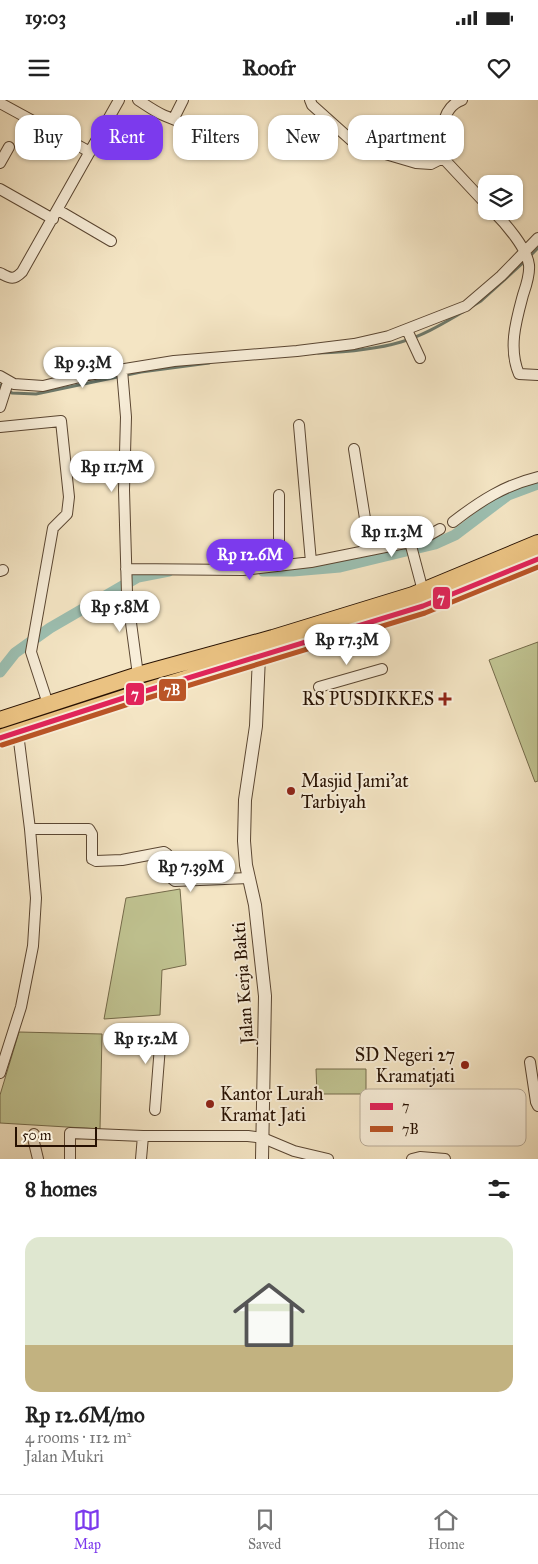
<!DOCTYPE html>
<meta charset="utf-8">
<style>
:root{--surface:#fff;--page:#f6f6f6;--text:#222;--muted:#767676;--line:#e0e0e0;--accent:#7c3aed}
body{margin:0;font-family:"IM FELL Great Primer",serif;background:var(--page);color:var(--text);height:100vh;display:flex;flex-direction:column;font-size:19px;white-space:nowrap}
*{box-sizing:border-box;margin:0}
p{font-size:16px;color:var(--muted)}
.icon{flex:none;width:28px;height:28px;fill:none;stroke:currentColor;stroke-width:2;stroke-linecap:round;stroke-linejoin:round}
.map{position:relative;height:1059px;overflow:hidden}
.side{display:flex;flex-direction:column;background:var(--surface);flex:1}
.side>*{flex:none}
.guide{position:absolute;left:15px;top:15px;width:509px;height:45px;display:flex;gap:10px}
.fabs{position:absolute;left:478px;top:75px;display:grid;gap:10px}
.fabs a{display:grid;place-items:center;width:45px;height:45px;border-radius:10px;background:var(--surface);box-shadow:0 1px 4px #0004;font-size:25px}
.scale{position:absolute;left:15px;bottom:12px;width:82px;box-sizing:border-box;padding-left:5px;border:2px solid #271102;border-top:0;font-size:14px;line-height:18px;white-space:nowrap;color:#271102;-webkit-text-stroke:4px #f8eed9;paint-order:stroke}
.price{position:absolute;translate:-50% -42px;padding:0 11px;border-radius:18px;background:#fff;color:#222;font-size:16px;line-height:32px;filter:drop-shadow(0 1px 2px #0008)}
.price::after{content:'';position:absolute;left:50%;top:30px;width:15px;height:11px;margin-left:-8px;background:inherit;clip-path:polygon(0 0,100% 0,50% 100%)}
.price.on{background:var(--accent);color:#fff}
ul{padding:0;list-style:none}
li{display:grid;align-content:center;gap:10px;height:265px;padding:0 25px}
li span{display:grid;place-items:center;height:155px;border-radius:15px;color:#555}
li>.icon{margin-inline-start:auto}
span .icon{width:90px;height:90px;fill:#fffc;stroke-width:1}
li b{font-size:21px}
h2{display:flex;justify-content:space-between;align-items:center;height:60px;padding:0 25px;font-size:21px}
.pill{padding:0 18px;border-radius:15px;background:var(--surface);box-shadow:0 1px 4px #0004;font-size:18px;line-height:45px}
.pill.on{background:var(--accent);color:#fff}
.status{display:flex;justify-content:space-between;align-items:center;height:35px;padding:0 25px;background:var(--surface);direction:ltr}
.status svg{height:14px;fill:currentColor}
header{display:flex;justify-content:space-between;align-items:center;height:65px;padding:0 25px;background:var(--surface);font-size:22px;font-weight:700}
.tabs{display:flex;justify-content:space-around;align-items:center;height:70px;border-top:1px solid var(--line);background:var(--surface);font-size:14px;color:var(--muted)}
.tabs a{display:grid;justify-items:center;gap:2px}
.tabs .on{color:var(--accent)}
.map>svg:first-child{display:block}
.green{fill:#c0c391;stroke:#746a4a}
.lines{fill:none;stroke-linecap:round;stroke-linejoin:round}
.stream{stroke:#6d796b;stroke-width:3}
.canal{stroke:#9cbfb1;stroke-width:11}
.minor-casing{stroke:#5a4632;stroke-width:12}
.tertiary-casing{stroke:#5a4632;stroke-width:14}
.trunk-casing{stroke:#271102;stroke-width:18}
.minor{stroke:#f8eed9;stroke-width:10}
.tertiary{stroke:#f8eed9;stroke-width:12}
.trunk{stroke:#eac282;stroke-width:16}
.bus-1-casing{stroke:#f8eed9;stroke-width:9}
.bus-2-casing{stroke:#f8eed9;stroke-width:9}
.bus-1{stroke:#e1245a;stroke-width:5}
.bus-2{stroke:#ba5527;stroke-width:5}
.poi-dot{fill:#8f2418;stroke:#f8eed9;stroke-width:2}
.labels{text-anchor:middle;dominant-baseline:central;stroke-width:4;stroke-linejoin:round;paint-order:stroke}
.poi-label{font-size:18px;fill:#271102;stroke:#f8eed9;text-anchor:end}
.street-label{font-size:18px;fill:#271102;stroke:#f8eed9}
.key{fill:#f8eed9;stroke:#b9ac98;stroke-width:1}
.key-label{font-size:14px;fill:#271102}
.line-badge{stroke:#f8eed9;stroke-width:2}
.badge-label{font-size:14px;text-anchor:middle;font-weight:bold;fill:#fff}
</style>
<div class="status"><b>19:03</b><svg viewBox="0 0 49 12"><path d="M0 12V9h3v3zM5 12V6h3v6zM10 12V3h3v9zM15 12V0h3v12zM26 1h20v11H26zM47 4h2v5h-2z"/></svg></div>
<header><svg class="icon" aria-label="menu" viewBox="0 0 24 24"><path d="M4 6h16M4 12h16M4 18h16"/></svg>Roofr<svg class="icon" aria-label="heart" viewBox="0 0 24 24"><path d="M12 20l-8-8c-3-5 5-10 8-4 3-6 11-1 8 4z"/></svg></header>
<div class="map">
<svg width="538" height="1059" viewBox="0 0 538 1059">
<rect width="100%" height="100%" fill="#f4e5c4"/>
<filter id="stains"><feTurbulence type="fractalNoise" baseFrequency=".004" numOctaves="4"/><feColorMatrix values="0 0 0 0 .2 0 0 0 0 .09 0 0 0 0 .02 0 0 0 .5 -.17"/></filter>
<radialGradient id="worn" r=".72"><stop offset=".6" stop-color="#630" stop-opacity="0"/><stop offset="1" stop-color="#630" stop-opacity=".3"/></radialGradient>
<path class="green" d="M538,542V681L535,682L489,560Z
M180,789L186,865L162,870L160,915L104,919L126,798Z
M19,932L102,934L100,1029L0,1023V995Z
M316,969H366V994H317Z"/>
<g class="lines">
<path class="stream" d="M529,157L538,148
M471,207L481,201L525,161
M318,253C346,252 374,250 401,242C423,236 444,223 463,212
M0,285L12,293L36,294L141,272L209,263"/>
<path class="canal" d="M263,471H293L340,467L435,444L455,435L508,395L538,384
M0,572L15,553L50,528L138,477L169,471"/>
<defs>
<path id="minor" d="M138,0C146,5 154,11 163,15C177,21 191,25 203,35
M310,0L312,5L351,40L365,48L416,63L431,64L443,58
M0,3L90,52
M174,18L183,0
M443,58C441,39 439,8 462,0
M443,58L486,104
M0,63L9,47
M0,89L53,119
M58,110L111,141
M493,111C505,123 527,148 529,165C530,175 526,186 523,195C516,221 508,248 519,274L538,275
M0,173C10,178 13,181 22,172L119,0
M407,230L420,258
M122,270L126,317L124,390L127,493L138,575
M0,276L14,284L43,286L88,275L174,261L297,251L354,244L389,236L466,206L501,176L538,138
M0,307L8,282
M299,325L311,462
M0,327L61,321L69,397L67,414L53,428L31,552L48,604
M354,349L370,450
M279,395V466
M453,422C480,401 505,385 538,377
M410,442L423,491
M126,469L243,470L311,462L410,442L426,437L440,429
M0,471L3,470
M319,587L382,569
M30,729H89L92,734V759L96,761L122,760L164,752L167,754L170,777L175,781L249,778
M530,962L536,1002L538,1006
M0,973L21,907L33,846L36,798L30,729L18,633
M155,1010L160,946L171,934
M34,1034L33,1038L38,1059
M70,1059V1033L143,1036H248L263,1038L294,1051L328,1059
M141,1059L143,1036
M412,1059L420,1057L445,1059"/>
<path id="tertiary" d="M259,556L256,626L245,700L244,741L246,765L255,805L265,896L262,1059"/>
<path id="trunk" d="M0,620L138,575L273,538L413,495L538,443
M0,638L139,593L423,506L538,459"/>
</defs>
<use href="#minor" class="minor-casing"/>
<use href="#tertiary" class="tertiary-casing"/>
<use href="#trunk" class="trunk-casing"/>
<use href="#minor" class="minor"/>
<use href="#tertiary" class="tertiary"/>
<use href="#trunk" class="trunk"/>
<defs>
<path id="bus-1" d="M0,638L139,593L423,506L538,459"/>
<path id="bus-2" d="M2,645L141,600L425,513L538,467"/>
</defs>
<use href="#bus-1" class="bus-1-casing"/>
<use href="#bus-2" class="bus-2-casing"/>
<use href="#bus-1" class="bus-1"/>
<use href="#bus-2" class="bus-2"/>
</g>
<g class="poi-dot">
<path d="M442.5 591.5h5v5h5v5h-5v5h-5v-5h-5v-5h5z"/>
<circle cx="291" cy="691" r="5"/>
<circle cx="465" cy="965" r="5"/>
<circle cx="210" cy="1004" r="5"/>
</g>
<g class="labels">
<g class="poi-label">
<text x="434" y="599">RS PUSDIKKES</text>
<text x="301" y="681" text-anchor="start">Masjid Jami'at<tspan x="301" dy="21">Tarbiyah</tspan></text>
<text x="455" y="955">SD Negeri 27<tspan x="455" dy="21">Kramatjati</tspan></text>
<text x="220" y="994" text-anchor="start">Kantor Lurah<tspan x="220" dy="21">Kramat Jati</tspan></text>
</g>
<g class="street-label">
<text transform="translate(243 883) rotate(-94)">Jalan Kerja Bakti</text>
</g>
</g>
<rect x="360" y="989" width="166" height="57" rx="8" class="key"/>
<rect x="370" y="1003" width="23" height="7" fill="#e1245a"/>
<rect x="370" y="1026" width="23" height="6" fill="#ba5527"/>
<g class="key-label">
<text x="402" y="1011">7</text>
<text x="402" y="1034">7B</text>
</g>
<g class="line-badge">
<rect x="432" y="486" width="19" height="24" rx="5" fill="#e1245a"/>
<rect x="158" y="578" width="29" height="24" rx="5" fill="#ba5527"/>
<rect x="125" y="582" width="20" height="24" rx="5" fill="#e1245a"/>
</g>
<g class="badge-label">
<text x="441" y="503">7</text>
<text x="172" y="595">7B</text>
<text x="135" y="599">7</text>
</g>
<rect width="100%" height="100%" filter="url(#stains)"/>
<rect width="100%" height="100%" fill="url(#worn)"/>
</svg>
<div class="fabs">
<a><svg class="icon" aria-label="layers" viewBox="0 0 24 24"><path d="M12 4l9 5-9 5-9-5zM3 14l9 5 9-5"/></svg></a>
</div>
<div class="scale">50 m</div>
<b class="price" style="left:83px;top:289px">Rp 9.3M</b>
<b class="price" style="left:112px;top:393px">Rp 11.7M</b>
<b class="price" style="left:392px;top:458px">Rp 11.3M</b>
<b class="price on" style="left:250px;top:481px">Rp 12.6M</b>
<b class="price" style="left:120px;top:533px">Rp 5.8M</b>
<b class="price" style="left:347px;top:566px">Rp 17.3M</b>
<b class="price" style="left:191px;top:793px">Rp 7.39M</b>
<b class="price" style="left:146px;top:965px">Rp 15.2M</b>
<div class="guide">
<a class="pill">Buy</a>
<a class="pill on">Rent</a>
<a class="pill">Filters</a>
<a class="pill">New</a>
<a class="pill">Apartment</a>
</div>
</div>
<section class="side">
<h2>8 homes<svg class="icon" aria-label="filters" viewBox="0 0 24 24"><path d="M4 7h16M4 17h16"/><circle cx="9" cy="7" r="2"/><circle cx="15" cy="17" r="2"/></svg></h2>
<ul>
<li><span style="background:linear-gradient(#dfe7d0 70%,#c2b280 0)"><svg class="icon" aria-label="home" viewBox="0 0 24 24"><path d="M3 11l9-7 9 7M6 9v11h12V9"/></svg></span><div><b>Rp 12.6M/mo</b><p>4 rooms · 112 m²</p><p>Jalan Mukri</p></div></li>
</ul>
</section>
<nav class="tabs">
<a class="on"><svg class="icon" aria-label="map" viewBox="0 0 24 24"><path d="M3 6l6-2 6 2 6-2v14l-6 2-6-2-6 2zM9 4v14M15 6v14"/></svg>Map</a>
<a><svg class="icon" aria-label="saved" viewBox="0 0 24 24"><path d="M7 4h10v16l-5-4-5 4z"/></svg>Saved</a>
<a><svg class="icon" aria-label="home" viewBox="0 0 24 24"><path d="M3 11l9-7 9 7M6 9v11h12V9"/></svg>Home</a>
</nav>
